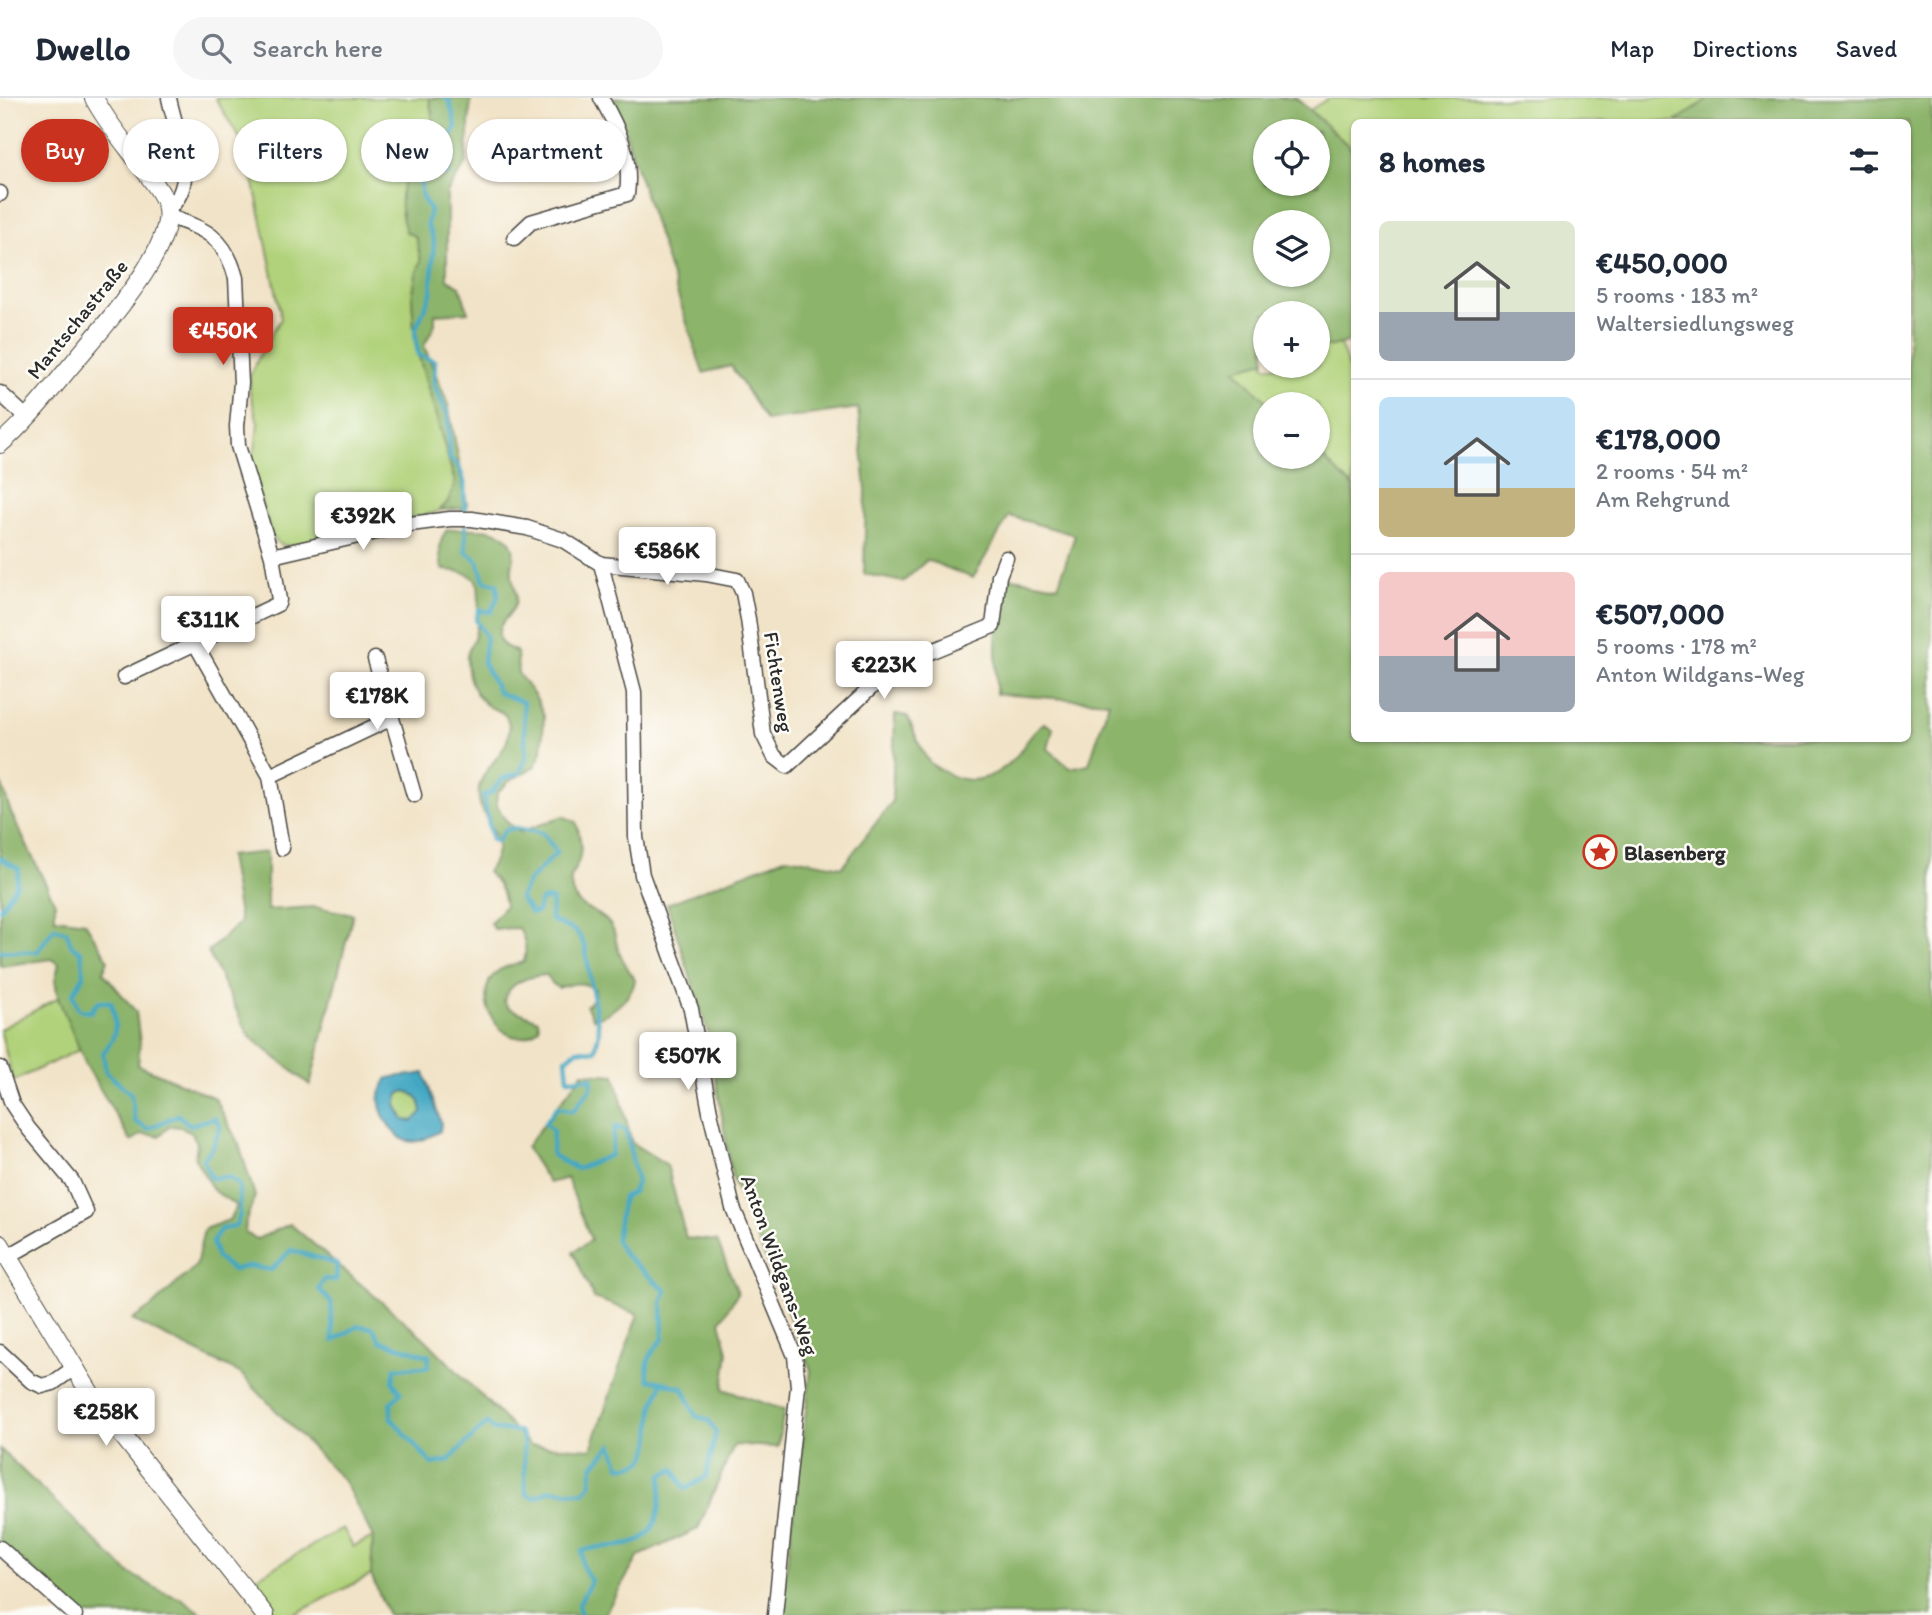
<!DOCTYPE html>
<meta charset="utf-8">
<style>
:root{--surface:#fff;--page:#f6f6f7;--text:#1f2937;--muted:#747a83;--line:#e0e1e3;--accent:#c8321e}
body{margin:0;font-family:Itim,sans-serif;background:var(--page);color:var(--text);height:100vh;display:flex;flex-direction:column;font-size:26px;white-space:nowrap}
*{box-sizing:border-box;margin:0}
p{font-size:23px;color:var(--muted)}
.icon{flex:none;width:38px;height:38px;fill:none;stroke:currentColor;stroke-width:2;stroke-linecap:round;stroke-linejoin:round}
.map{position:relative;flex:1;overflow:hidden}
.details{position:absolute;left:1351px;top:21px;width:560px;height:623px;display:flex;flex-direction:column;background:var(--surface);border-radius:10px;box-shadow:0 2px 5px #0004}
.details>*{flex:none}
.banner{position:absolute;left:21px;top:21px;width:665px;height:63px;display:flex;gap:14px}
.buttons{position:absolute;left:1253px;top:21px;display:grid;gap:14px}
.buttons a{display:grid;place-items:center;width:77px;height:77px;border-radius:50%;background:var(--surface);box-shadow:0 2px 5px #0004;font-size:35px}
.price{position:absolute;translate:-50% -60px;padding:0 16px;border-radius:7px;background:#fff;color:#222;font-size:23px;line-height:46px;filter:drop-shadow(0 2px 4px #0008)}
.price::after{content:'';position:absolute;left:50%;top:42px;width:21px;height:16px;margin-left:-10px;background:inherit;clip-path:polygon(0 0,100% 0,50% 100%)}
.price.selected{background:var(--accent);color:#fff}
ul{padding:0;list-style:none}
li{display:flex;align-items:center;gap:21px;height:175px;padding:0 28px}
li+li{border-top:2px solid var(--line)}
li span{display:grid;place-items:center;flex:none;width:196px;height:140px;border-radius:10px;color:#555}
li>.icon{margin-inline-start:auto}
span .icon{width:84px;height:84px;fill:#fffc;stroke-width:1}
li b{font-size:30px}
h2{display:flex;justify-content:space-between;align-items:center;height:84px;padding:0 28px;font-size:30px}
.pill{padding:0 24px;border-radius:32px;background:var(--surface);box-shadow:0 2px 5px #0004;font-size:24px;line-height:63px}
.pill.selected{background:var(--accent);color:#fff}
header{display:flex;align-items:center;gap:42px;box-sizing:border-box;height:98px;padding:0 35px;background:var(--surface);border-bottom:2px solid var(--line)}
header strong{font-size:33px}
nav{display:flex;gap:38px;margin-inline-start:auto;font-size:24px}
.search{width:490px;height:63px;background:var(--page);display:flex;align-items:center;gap:18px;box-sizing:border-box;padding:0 24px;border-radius:38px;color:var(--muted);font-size:26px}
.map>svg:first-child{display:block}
.green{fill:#b1d27a;stroke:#6e7e52;stroke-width:2}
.forest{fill:#8cb46a;stroke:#5c704a;stroke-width:2;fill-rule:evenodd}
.water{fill:#43a7c3;stroke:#376977;stroke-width:2;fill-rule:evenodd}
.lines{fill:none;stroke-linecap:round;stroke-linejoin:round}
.stream{stroke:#43a7c3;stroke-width:4.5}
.minor-casing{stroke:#494742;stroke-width:17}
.tertiary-casing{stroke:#494742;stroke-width:20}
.minor{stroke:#fff;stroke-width:14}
.tertiary{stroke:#fff;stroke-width:18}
.labels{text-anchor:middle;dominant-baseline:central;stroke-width:5;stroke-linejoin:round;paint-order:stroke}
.street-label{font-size:21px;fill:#2b2b2b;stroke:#fdfcf7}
.poi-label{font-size:21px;font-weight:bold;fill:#2b2b2b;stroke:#fdfcf7;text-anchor:start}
</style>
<header>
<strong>Dwello</strong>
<div class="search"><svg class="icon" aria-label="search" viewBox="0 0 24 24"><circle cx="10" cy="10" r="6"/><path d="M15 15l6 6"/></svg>Search here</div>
<nav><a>Map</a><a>Directions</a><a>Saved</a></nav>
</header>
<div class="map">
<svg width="1932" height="1517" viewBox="0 0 1932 1517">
<rect width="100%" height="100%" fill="#fdfcf7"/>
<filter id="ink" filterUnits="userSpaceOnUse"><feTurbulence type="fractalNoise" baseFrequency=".0143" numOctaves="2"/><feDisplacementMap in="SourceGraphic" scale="14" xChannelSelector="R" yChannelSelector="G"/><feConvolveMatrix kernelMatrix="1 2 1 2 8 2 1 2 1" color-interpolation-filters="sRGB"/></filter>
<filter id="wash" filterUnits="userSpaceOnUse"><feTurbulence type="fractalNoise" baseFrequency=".00686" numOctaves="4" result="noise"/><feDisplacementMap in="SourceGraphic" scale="28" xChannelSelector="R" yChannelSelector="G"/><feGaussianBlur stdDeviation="1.57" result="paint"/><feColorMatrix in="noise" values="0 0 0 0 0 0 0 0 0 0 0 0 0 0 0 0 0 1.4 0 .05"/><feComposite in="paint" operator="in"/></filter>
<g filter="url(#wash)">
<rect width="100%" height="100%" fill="#f1e3c7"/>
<path class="green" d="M215,0H429C439,43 426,51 404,85L421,163L416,177L412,200L415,245L455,384C453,398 447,409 434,415L288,448L279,446L272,439L248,360L255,353L258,325L250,294V278L265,246L281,221L280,212L247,52Z
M1329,0H1709L1710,2L1675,24H1354V53L1310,12Z
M1340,246L1354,284L1353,390L1318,355V306H1269L1234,271L1265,263V268H1318V251Z
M58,900L81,951L13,983L0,931Z
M405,993C417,996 420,1002 422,1014L413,1023L404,1022L396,1007L399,996Z
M343,1430L353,1449L373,1439L371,1477L293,1517H276L250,1483Z"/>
<path class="forest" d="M429,0H471L466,65L447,95V181L460,188L468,214L435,216V226L424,248L448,306L467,406L466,410L441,412L449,402L455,384L415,245L412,200L416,177L421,163L416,139L406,134C401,120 398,100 404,85C411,66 430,54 433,33C434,22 431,11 429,0Z
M614,0H1296L1354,53V243L1318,251V215H1265V263L1235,271L1269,306H1265V359H1318V355L1354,390V640H1908V24H1675L1709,0H1932V1517H777L787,1466L811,1272L732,1079L708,934L667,806L787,759L842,769L892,704L895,616L907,618C915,633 918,649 928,662C931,667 936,669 941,672C967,689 992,683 1013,662C1025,650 1030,633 1044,625L1053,630L1048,651L1070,670L1089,666L1109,604L996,596V541L1007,479L1058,488L1075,437L1009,418L973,480L927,462L903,484L864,476L866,392L858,310L766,323L731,268L703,275ZM1265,33H1318V86H1265ZM1265,124H1318V177H1265Z
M455,431C473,431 506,427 513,450C515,459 511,468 512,477C513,488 520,498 514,509C508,520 495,527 500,542C502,549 511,550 517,554L518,575L536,600L544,618L542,653L535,668L508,684L497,695L496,705L502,717L508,725L520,734L563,718L576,724C580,736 583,749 579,762C576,771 569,777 571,787C575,814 593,808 607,823C615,831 615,839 617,848C621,861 628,871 635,882C632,900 611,916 594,921L586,908L594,900L595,891C582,883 573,885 558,890L552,885L547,877C529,878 509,884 504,903L509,910L538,922L539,930C508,963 465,899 498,873C505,868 516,866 524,864C527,851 526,841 518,830L494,831L490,825L505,808C503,792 498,785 487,774C516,736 474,724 479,690C483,666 516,651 508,623C505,612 496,613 488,608C473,597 467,578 467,561C466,553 471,548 474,541C477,531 482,491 476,483C469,472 453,474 442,471C440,457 437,444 447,432Z
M0,681L11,715L55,805V820L85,824L108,862L103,874L136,914L140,945L138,967L215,1000L239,1047L255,1098L246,1123L245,1135L257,1141L290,1126L424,1240L530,1347L591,1351L638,1216L594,1200L573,1154L591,1142L567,1080L549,1085L526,1049L583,975L615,977L632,1045L667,1067L686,1140L717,1143L738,1195L720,1224L728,1253L723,1291L784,1312L778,1349L734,1347L698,1431L639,1458L604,1517H388L371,1477L373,1439L344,1383L240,1275L132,1222L151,1209L196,1168L204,1131L229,1122L237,1108L213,1092L195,1060L197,1045L192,1035L181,1029L170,1028L159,1038L142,1036L131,1043L86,967L58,900L55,882L59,866L52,861L0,868Z
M267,754V812L314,809L353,816L310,987L249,938L208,854L240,824L229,758Z
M0,1351L129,1475L163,1494L182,1501L204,1517H83L0,1444Z"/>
<path class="water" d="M424,975L441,1025L440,1033C430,1038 420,1046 408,1043C392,1039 377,1012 380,997C381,991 385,986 387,981C399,976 411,979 424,975ZM405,993C417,996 421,1002 422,1014L413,1023L404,1022L396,1007L399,996Z"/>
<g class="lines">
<path class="stream" d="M444,0L449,2L456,28L447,49L448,76L419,75L422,99L430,112L427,126L434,143L431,196L415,232L418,257L435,263L434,287L448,317L450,361L459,369L464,384L466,454L478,463L484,483L497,486L498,498L491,514L479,512L476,522L486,538L483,564L499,595L523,604L526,659L520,675L502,681L491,695L483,697L492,742L497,743L505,732L516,730L542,735L557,754L527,785L520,800L531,815L537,814L541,802L552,801L551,822L577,834L585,848L599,934L595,953L577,952L566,961L568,981L592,980L591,990L573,1013L557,1009L545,1025L553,1033L552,1057L577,1071L611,1057L615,1029L626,1032L637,1084L633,1094L623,1099L616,1142L624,1156L666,1193L662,1205L663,1241C651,1254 644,1264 649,1282L662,1284
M0,760L19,771L16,788L0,811
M0,853L37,854L54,830L67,834L71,847L81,854L84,877L73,896L78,911L90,914L98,904H111C117,925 118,938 103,955L106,974L131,996L135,1023L148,1031L178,1017L190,1027L215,1020L220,1029L213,1049L203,1061L211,1080L229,1079L239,1087L240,1117L236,1127L220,1132L212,1144L217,1160L233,1172L249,1168L271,1172L291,1152L337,1166L336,1182L324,1181L319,1191L331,1204L333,1243L358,1228L373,1230L381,1243L429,1258L428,1269L395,1270L393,1284L401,1295L391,1305V1320L432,1366L448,1363L487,1325L494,1332L518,1333L523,1340L526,1396L535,1400L550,1392L584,1395L590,1388L593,1368L612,1347L620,1368C657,1372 650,1334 653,1311C655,1302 660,1293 662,1284L683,1290L696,1318L708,1322L716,1334L706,1379L685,1391L674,1371L662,1377C660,1407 662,1441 625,1447C608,1450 599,1447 582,1453V1467L591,1483L578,1508L581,1517"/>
</g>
</g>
<g filter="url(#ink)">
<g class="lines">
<defs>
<path id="minor" d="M0,95V96
M167,112C201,85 176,36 169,0
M514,140L531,124L627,96C632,59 619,31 601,0
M0,295L26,319
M272,458L410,426L450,421H472L527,430L563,442L601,466L634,594L636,739L642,777L691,911L710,1014L733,1110L795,1258L798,1288L775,1517
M601,466L706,476L737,482L743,495L748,521L763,636L774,658L787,668L874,587L910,562L993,528L999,478L1006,460
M195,545L270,678
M375,561L414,697
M124,579L278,506L279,502L272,458L238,348L237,328L241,285L236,180C225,138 205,131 167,118
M282,750L270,678L392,620
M0,970L12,1006L28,1030L72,1083L86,1114L7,1159
M0,1254L31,1283L42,1288L53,1285L74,1270
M0,1450L75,1517"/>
<path id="tertiary" d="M0,346C28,322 51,291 75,263C100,232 179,148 166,106C162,94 153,84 146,74C129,50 108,27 94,0
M0,1146L93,1300L265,1517"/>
</defs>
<use href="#minor" class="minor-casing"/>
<use href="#tertiary" class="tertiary-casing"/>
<use href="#minor" class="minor"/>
<use href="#tertiary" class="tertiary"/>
</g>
</g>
<defs>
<symbol id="sight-ring" viewBox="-11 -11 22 22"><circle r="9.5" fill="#fdfcf7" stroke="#c8321e" stroke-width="1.5"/><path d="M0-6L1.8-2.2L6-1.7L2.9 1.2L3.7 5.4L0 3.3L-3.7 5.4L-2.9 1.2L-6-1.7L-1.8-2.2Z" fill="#c8321e"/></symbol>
</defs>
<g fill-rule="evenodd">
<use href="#sight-ring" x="1581" y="735" width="38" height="38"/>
</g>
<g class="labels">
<g class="street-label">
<text transform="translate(77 221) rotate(-51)">Mantschastraße</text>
<text transform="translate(779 584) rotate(81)">Fichtenweg</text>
<text transform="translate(780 1167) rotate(70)">Anton Wildgans-Weg</text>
</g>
<g class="poi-label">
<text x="1624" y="754">Blasenberg</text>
</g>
</g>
</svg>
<div class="buttons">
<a><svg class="icon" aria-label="locate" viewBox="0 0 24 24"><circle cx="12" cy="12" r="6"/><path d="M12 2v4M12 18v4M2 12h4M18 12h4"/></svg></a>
<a><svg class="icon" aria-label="layers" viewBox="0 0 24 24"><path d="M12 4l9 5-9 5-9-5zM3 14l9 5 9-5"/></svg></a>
<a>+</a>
<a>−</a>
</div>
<b class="price selected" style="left:223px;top:269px">€450K</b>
<b class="price" style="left:363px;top:454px">€392K</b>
<b class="price" style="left:667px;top:489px">€586K</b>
<b class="price" style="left:208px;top:558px">€311K</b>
<b class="price" style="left:884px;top:603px">€223K</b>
<b class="price" style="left:377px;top:634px">€178K</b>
<b class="price" style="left:688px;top:994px">€507K</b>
<b class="price" style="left:106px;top:1350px">€258K</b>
<div class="banner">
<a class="pill selected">Buy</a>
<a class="pill">Rent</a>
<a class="pill">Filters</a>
<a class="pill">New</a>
<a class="pill">Apartment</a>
</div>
<section class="details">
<h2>8 homes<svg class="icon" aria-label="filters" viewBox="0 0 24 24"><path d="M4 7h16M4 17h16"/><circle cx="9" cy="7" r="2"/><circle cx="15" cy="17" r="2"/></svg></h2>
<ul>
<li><span style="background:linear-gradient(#dfe7d0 65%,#9aa5b1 0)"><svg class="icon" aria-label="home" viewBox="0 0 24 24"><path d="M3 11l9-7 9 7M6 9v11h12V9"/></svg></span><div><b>€450,000</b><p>5 rooms · 183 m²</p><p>Waltersiedlungsweg</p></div></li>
<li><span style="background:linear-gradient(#bfe0f5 65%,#c2b280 0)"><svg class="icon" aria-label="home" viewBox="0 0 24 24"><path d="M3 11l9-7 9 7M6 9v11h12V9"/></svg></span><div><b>€178,000</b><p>2 rooms · 54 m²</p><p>Am Rehgrund</p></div></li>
<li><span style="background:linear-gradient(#f6c9c9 60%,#9aa5b1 0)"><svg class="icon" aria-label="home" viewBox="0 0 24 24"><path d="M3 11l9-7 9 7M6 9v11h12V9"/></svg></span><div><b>€507,000</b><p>5 rooms · 178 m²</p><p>Anton Wildgans-Weg</p></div></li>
</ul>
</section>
</div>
